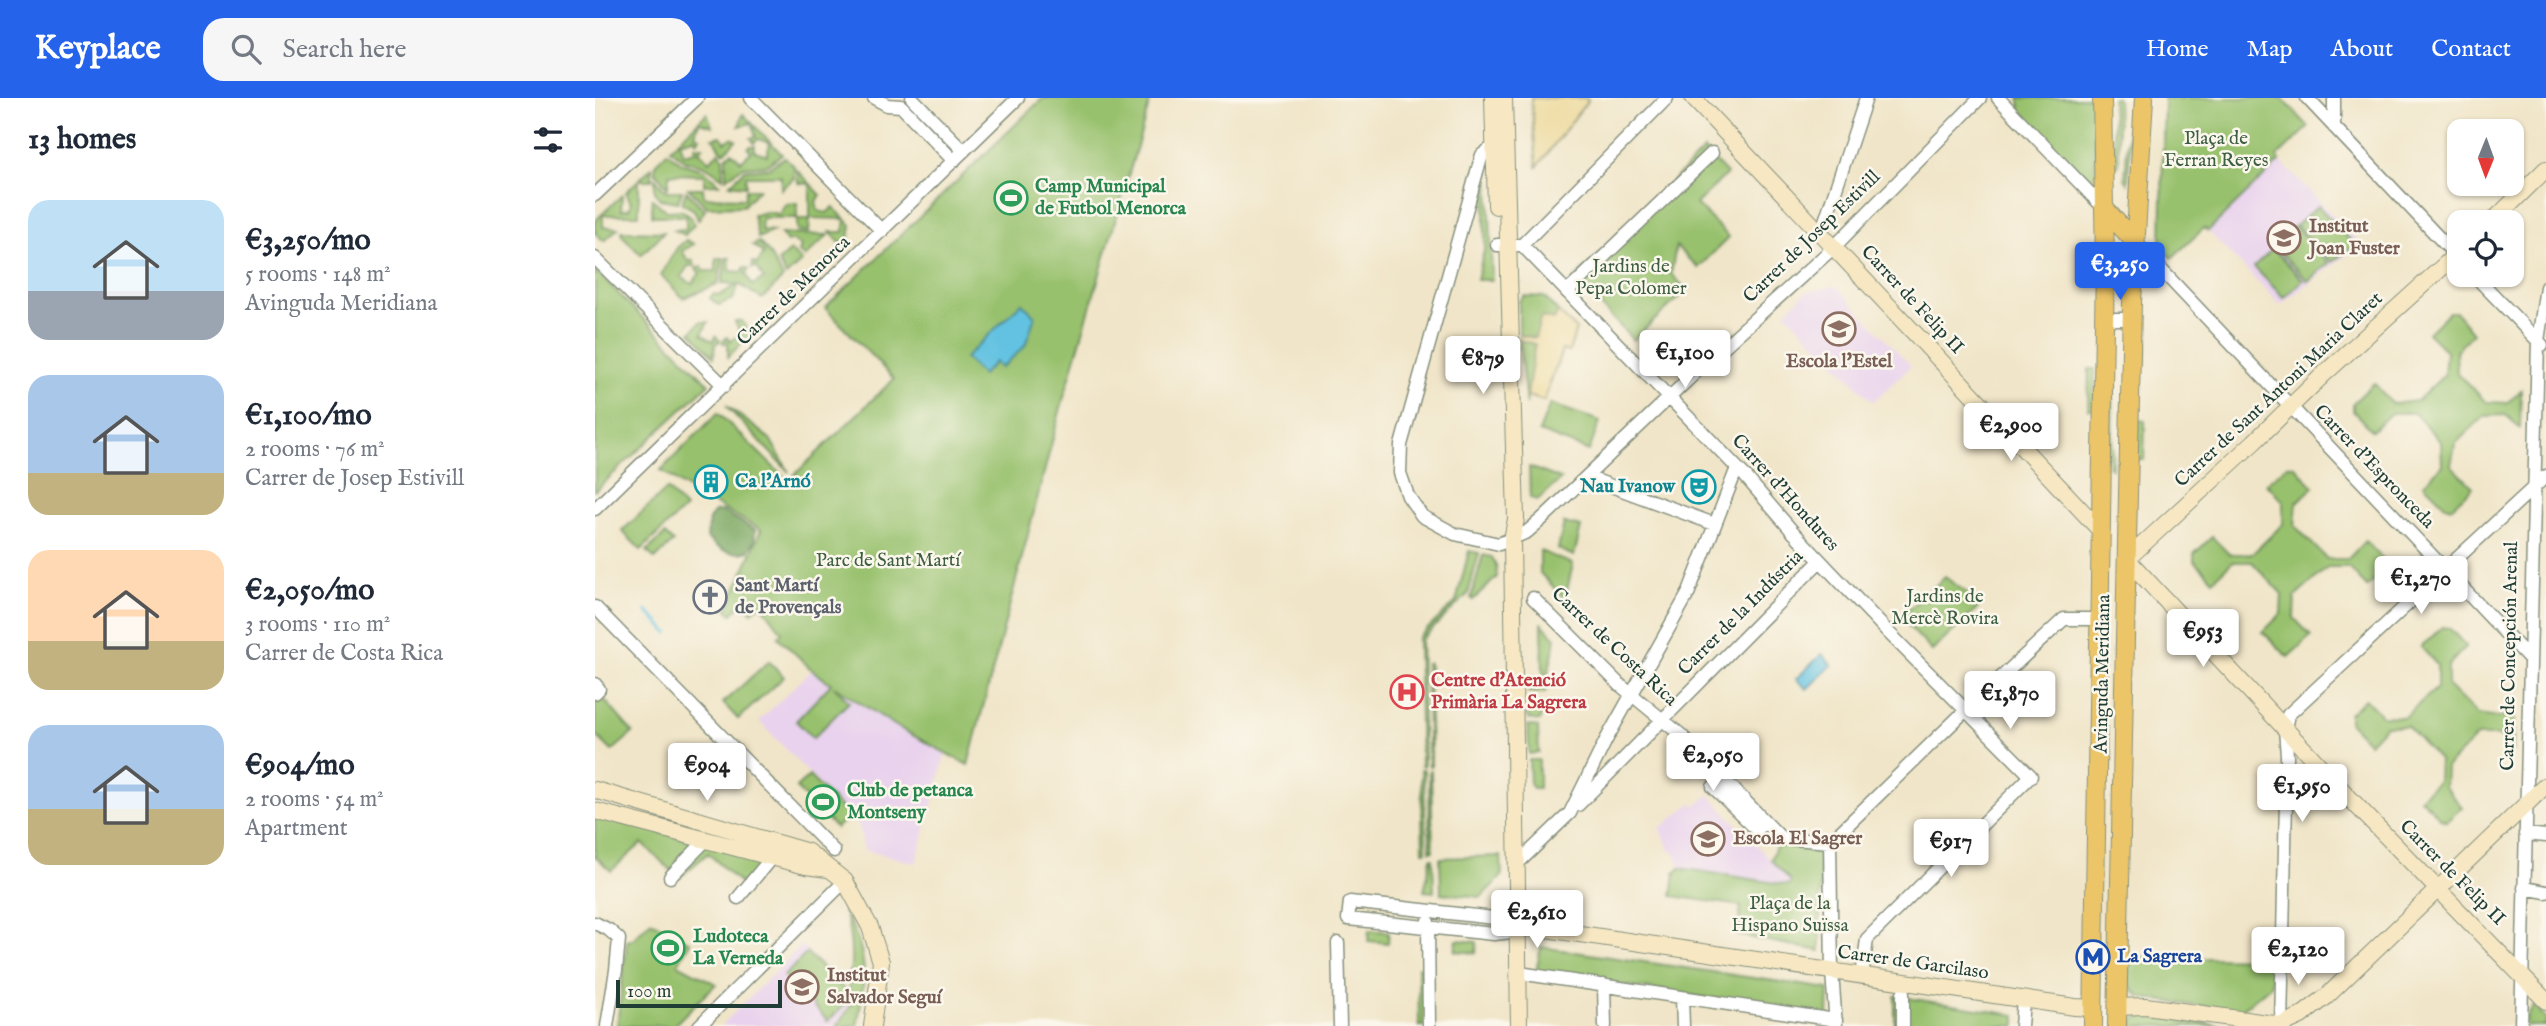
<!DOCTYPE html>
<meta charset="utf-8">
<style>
:root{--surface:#fff;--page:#f6f6f7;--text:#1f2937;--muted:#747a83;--accent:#2563eb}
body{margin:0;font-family:"IM FELL English",serif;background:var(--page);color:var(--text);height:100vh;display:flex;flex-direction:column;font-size:26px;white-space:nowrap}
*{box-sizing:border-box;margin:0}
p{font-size:23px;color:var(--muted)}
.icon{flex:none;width:38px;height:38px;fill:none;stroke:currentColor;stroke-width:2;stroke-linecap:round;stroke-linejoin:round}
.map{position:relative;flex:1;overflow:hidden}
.side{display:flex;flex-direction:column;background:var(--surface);width:595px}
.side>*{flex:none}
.needle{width:46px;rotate:181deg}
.controls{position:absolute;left:1852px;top:21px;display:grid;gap:14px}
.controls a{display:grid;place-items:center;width:77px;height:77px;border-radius:14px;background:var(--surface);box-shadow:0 2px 5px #0004;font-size:35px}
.scale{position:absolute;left:21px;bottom:18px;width:166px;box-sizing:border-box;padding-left:7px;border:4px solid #1f3d34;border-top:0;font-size:19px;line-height:24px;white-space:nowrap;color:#1f3d34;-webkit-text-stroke:5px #fbf7ec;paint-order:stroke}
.price{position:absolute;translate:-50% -60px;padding:0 16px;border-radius:7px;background:#fff;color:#222;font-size:23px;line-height:46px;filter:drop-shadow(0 2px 4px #0008)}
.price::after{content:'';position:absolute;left:50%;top:42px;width:21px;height:16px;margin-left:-10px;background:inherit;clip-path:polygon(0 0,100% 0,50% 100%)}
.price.on{background:var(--accent);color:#fff}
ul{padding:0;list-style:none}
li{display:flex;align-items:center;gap:21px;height:175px;padding:0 28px}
li span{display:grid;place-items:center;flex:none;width:196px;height:140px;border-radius:21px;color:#555}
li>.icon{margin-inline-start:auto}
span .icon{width:84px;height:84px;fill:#fffc;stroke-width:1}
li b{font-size:30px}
h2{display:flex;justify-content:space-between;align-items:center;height:84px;padding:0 28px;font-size:30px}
header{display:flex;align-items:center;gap:42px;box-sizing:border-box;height:98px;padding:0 35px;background:var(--accent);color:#fff}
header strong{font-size:33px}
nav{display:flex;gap:38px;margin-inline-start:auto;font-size:24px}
.search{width:490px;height:63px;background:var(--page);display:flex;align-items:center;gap:18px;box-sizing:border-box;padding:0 24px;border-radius:21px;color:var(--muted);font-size:26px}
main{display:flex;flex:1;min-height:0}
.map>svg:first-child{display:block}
.built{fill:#e9d2ed}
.green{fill:#98c16d;stroke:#5c7f50;stroke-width:2}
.forest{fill:#7aa760;stroke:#4c724a;stroke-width:2}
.sand{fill:#eeda9e;stroke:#868c69;stroke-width:2}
.water{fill:#63c2e1;stroke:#41808a;stroke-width:2}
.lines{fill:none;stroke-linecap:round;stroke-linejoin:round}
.stream{stroke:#63c2e1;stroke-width:3.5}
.street-casing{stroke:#88917e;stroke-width:15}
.secondary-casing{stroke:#88917e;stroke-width:18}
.primary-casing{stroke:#88917e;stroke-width:20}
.street{stroke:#fff;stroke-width:12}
.secondary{stroke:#f7e8c3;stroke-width:16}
.primary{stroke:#ecc569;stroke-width:18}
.labels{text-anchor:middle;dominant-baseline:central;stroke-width:5;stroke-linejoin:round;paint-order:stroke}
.park-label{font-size:19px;fill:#3d5e42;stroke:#fbf7ec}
.leisure-label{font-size:19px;font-weight:bold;fill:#27864d;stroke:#fbf7ec;text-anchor:start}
.education-label{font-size:19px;font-weight:bold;fill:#785e54;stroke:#fbf7ec;text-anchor:start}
.street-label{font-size:19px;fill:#1f3d34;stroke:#fbf7ec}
.culture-label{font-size:19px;font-weight:bold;fill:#0d838f;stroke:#fbf7ec;text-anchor:start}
.worship-label{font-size:19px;font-weight:bold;fill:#5b616d;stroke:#fbf7ec;text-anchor:start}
.health-label{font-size:19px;font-weight:bold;fill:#be3a42;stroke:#fbf7ec;text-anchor:start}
.transit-label{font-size:19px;font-weight:bold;fill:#164399;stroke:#fbf7ec;text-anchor:start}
</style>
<header>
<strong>Keyplace</strong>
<div class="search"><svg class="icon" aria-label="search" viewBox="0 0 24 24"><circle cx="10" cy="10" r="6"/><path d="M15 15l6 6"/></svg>Search here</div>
<nav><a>Home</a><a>Map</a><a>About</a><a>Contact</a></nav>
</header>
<main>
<section class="side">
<h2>13 homes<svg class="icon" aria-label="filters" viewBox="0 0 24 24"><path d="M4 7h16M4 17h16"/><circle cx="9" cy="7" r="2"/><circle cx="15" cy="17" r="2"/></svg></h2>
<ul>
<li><span style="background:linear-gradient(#bfe0f5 65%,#9aa5b1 0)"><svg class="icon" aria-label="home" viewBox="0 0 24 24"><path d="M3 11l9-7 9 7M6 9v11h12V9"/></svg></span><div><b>€3,250/mo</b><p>5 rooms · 148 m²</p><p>Avinguda Meridiana</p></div></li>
<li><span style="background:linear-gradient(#a9c7e8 70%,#c2b280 0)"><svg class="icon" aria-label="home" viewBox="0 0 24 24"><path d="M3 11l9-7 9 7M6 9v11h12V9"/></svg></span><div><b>€1,100/mo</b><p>2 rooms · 76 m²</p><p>Carrer de Josep Estivill</p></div></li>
<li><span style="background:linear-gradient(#ffd9b3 65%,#c2b280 0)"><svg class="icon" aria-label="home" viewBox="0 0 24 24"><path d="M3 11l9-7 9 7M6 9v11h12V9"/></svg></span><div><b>€2,050/mo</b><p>3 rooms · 110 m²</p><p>Carrer de Costa Rica</p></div></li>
<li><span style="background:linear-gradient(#a9c7e8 60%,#c2b280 0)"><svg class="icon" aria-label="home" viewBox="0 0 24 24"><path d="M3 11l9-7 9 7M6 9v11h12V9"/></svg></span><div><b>€904/mo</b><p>2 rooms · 54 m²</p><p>Apartment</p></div></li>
</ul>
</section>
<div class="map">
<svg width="1951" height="928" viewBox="0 0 1951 928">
<rect width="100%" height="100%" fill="#fbf7ec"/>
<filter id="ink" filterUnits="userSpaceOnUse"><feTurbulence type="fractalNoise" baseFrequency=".0143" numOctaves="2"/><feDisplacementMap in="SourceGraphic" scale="14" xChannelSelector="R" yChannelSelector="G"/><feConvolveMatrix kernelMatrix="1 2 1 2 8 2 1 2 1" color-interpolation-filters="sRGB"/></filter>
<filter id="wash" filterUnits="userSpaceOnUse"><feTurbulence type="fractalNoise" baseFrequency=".00686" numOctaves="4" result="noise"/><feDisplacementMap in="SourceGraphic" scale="28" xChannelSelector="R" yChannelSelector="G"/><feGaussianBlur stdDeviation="1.57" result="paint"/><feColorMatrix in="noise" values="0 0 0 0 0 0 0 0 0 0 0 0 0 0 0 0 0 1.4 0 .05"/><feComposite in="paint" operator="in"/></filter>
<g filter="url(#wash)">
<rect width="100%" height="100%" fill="#f0e5c8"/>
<path class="built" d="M1685,63L1766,146L1685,207L1613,133Z
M1241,188L1316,268L1278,304L1190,214L1211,194Z
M217,572L304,630L351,654L321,765L269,752L264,728L164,623Z
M1114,697L1196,784L1195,787L1085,770L1081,756L1074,751L1065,730L1097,705L1101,708Z
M207,847L259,902L242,928H126Z"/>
<path class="green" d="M448,0H556L465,313L373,667L304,630L239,588L254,604L218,640L201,623L236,586L217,572L183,539L187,534L166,506L157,514L147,505L137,516L132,512L166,432L93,391L66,372L123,315L193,383L299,281L230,210Z
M1425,0H1498L1501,75L1498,80H1489L1425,15Z
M1517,0H1522L1524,66L1520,70Z
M1535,0H1538L1533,85L1530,81Z
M1569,0H1687L1714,29L1682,59L1685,63L1613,133L1609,130L1577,160L1566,150Z
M112,15L117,28L104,24L100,37L105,39L102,44L98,40L85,44L88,56L101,53L100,48H106L108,49L104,53L114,63L124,54L128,59V80L110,68L89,62L75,51Z
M148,16L187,56L172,67L148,69L131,80V59L137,54L146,63L156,54L153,50L155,48H160L159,53L172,57L175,45L163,41L159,45L156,40L161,38L157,25L144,28Z
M126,38L130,44L137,40L141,42L131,53L128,54L118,40Z
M1109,52L1132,76L1101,106L1134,139L1103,170L1081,148L1076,176L1092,192L1038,242L980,180Z
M72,54L88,66L109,72L124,86L109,87V77L74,76L73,90L60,74L61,65Z
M190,59L199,68V80L186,91V78H151V88L135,86L150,72L173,70Z
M57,69V82H44V117H8V129L23,130L9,143L0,135L1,122L27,97L26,112L34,111L36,105L31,94Z
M202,72L226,97L221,103L223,113L232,115L238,109L250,121L215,120L214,134L202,133V120H167L166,132L178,133L163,140L158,117L171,114L185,116L188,109L191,106L202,105V121H215V86L203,85Z
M60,80L71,93H87L83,104L65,101L60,95Z
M894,83L897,182H882L890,149V84Z
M93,90H108L109,99L150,100L151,91H164L148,108L112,109Z
M91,93L110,112L103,122L99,112L87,105Z
M57,101L72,113C87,112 93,111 99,126L90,137L79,132L91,131V118H57Z
M1723,108L1760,147L1737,164L1701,127Z
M250,121L256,127L254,141L248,148L235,134H249Z
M1699,128L1734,165L1713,183L1678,147Z
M27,133L69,134L46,157L27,137Z
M186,136L233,137L210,159L204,154L206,148L197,142L192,144Z
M91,142L99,146L87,153L94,164L98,162L100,168H93L86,179L97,186L105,175L101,171L102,170L107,168L108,173H121V160H128L123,186L88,200L66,177L82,150Z
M164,144L174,155L188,180L167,201L144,186L138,201L123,207L115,200L118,196L125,197L143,186L127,185L131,160H135V173L148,174L149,169L154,171L151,176L157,187L169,181L162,169L157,170L158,164L162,166L169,155L158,147Z
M1678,151L1708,182L1689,200L1659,169Z
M196,153L207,163L191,178L183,163Z
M0,172L114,286L0,393Z
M929,198L949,199L963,214L959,222L940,240L924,237V203Z
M1854,214H1861L1878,235L1861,253L1862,275L1891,304L1913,305L1926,292L1925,330L1911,317L1889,318L1860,346L1856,367L1878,389L1856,409L1850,407L1829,386L1847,367L1846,344L1819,315H1796L1777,333L1758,313V305L1779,285L1797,306L1822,303L1849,277L1851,253L1833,235Z
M147,223L156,236L133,259V245H128V243L132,239L135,243L146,236L140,224Z
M105,224H113L107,236L118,243L121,238L125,243L120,246L119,259L96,234Z
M1546,226H1552L1551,265H1546Z
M1516,230H1520L1517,371L1513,368Z
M924,242L940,246L931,307Z
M1494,271H1500L1499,311H1493Z
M955,306L1005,323L994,353L944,334Z
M131,307L175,341L194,374L134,311Z
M1544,322L1550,323L1549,362H1543Z
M1692,367L1700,368L1719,389L1702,404L1700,428L1732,461H1753L1770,443L1791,464L1792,471L1772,489L1753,469H1733L1700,499L1699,520L1716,538L1693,559L1668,534L1686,516L1687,496L1657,464H1637L1618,482L1599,462V456L1617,439L1634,456H1657L1688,426V403L1671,386Z
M934,369L966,381L943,402L935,400Z
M72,391L90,410L46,452L27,433Z
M969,425L986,429L979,458L963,451Z
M70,436L78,444L60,461L52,453Z
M874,453L884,455L873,496L826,542L829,668H826L823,540L861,504Z
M945,453L978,466L970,501L945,475Z
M888,457L897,459L901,467L902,479L878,502L876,500Z
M1350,479L1387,506L1337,553L1305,519Z
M947,526L961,540L953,577L948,576Z
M1847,529L1854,530L1871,548L1853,568V588L1882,617L1906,620L1919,607L1918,652L1904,638H1882L1851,669L1850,689L1867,709L1852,723L1846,721L1825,700L1843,683L1844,662L1812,628H1790L1774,645L1754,624V616L1770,601L1787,618L1809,619L1842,590V567L1826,549Z
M174,563L189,579L143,621L128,605Z
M831,565H834L836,668H834Z
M932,584H953L950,595L933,594Z
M7,599L38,635L17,653L0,636V605Z
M933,605L944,606L947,611L945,623L933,621Z
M933,627L943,629L944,655L934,656Z
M934,662H944V690H938L935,686Z
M826,672H829L831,753H828Z
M834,672H836L838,753H835Z
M214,678L254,718L241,730L201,690Z
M0,718L174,762L148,788L113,755L84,780L47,745L16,773L0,758Z
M1181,748L1225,750V853L1142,837L1146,808L1077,798L1080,775L1085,770L1194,787L1196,783L1176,762Z
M906,758L907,778L886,799L846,795L845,760Z
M836,760H838L839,794L829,793Z
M248,813C275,853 271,883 262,928H242L259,903L257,900L233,923L189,878L212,855L253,895C257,869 259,837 248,813Z
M56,823L95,844L83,866L121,886L78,928H22L32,843L38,841Z
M774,832L794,834L793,845L773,843Z
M862,842L882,844L881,855L860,853Z
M946,849L1234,891L1233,918L941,874Z
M1533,859L1677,861L1676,887L1644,914L1549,900C1530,892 1533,876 1533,859Z
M823,869H828L829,928H824Z
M1300,898L1421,917V928H1300Z
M1939,908L1951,921V928H1932L1931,921Z
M1552,917L1629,928H1534L1544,918Z"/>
<path class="forest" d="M127,413L160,432L159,444L153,453C137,458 123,452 112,440L114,421L120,414Z"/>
<path class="sand" d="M936,0H990L993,2L942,69Z
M963,214L981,231L974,254L967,252L949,303L932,298L940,246L924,242V237L940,240L946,219L959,222Z"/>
<path class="water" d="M427,205L440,218L430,248L406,270L400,264L387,277L370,260Z
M1227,556L1237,567L1212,591L1201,581Z"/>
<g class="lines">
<path class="stream" d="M52,513L73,535"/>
</g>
</g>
<g filter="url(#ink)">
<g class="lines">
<defs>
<path id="street" d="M156,0L287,133
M279,0L292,7L306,8L359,63
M317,0L369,53
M1403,0L1509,110
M1712,0L1864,161
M1739,0V29
M899,48L887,57L883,70L806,347L805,375L813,398L827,418L860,436L904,446L932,434L947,421L1100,275L1239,149L1385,0
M0,97L102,0
M1226,135L1271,0
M1540,144L1933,559
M902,147H927L1150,378L1198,434L1294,535L1436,678L1272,841L1267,879
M927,147L1072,0
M0,160L129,288
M1879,177L1947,247
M972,194L1117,55
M1509,225L1515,221H1532L1536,225
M992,379L1119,426
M0,411L423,0
M938,500L1025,587L1086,637L1186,740L1235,744
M0,509L239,753
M0,586L4,591L0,595
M1124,683L1167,727L1162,732L1118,689Z
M983,707L1225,463
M1930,736L1951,738
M923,765L975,715L1011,642L1093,496L1142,370
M75,779L112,741
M1929,790L1951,794
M143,800L177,759
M755,804L908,821L918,823L925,829L917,834L899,836L753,821Z
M833,824L834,928
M0,825L14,832L24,841L21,872L12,928
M743,845L745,928
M924,875L1241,922
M1009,887L1010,928
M1087,899L1088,928
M104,928L250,783
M1241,928L1237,874L1235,744L1371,612L1469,521H1505
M1308,928V895
M1426,928L1428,902
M1691,928L1686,927L1692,658L1690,630L1693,617L1951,378
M1926,928L1943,243L1951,189"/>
<path id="secondary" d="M898,0L901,108
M909,0L921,421L917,442L924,928
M1098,0L1505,432
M1897,124L1951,71
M1864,154L1729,276L1659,344L1532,461L1762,708L1951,903
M0,692L213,754L250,783L275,829L286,864L277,928
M0,713L211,768L233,771
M925,829L951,831L1480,909L1499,910
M1522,909L1551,908L1686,927L1706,918L1731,899L1951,687"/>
<path id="primary" d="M1509,110L1540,144
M1498,928L1510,165L1507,0
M1522,928L1537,204L1549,0"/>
</defs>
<use href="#street" class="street-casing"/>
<use href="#secondary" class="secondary-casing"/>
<use href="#primary" class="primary-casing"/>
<use href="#street" class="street"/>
<use href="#secondary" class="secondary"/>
<use href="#primary" class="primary"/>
</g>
</g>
<defs>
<symbol id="stadium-ring" viewBox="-11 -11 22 22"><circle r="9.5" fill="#fbf7ec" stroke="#2e9e5b" stroke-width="1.5"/><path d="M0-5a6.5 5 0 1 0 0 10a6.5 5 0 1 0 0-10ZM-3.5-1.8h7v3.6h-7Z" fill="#2e9e5b"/></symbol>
<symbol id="school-ring" viewBox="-11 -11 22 22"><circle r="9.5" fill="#fbf7ec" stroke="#8d6e63" stroke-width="1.5"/><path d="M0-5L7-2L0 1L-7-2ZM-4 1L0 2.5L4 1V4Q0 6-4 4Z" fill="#8d6e63"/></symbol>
<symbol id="building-ring" viewBox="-11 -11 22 22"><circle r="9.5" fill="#fbf7ec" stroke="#0f9aa8" stroke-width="1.5"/><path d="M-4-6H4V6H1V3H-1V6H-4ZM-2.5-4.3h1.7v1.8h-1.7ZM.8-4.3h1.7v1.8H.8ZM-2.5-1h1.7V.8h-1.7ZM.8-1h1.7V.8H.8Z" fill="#0f9aa8"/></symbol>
<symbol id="theatre-ring" viewBox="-11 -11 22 22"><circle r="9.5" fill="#fbf7ec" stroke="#0f9aa8" stroke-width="1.5"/><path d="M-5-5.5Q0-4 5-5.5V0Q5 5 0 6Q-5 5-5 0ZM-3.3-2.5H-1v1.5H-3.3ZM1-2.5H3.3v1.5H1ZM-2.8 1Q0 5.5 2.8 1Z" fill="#0f9aa8"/></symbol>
<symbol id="church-ring" viewBox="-11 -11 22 22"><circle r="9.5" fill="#fbf7ec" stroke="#6b7280" stroke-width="1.5"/><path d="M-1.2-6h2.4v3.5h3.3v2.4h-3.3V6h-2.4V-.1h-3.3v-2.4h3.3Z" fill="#6b7280"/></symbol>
<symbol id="hospital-ring" viewBox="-11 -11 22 22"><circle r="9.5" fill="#fbf7ec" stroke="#e0444e" stroke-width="1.5"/><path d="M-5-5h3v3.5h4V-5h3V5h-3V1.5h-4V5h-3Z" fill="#e0444e"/></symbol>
<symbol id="metro-ring" viewBox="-11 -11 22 22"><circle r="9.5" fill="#fbf7ec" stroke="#1a4fb4" stroke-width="1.5"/><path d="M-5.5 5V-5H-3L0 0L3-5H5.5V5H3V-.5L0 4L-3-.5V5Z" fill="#1a4fb4"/></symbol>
</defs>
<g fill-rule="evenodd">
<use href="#stadium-ring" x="397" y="81" width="38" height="38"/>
<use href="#school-ring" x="1670" y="121" width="38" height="38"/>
<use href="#school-ring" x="1225" y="212" width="38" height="38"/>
<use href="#building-ring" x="97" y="365" width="38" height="38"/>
<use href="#theatre-ring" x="1085" y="370" width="38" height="38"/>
<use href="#church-ring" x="96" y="480" width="38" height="38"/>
<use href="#hospital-ring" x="793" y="575" width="38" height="38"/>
<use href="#stadium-ring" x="209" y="685" width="38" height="38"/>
<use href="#school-ring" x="1094" y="722" width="38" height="38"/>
<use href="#stadium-ring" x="54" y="831" width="38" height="38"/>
<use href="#metro-ring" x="1479" y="840" width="38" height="38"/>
<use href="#school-ring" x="188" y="870" width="38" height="38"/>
</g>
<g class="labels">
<g class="park-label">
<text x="1621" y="41">Plaça de<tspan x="1621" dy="22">Ferran Reyes</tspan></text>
<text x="1036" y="169">Jardins de<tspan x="1036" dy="22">Pepa Colomer</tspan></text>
<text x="293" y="463">Parc de Sant Martí</text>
<text x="1350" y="499">Jardins de<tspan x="1350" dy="22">Mercè Rovira</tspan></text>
<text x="1195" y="806">Plaça de la<tspan x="1195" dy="22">Hispano Suïssa</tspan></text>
</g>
<g class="leisure-label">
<text x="440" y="89">Camp Municipal<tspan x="440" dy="22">de Futbol Menorca</tspan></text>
<text x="252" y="693">Club de petanca<tspan x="252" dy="22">Montseny</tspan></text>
<text x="98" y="839">Ludoteca<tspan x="98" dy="22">La Verneda</tspan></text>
</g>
<g class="education-label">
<text x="1714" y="129">Institut<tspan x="1714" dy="22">Joan Fuster</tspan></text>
<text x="1244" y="264" text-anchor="middle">Escola l'Estel</text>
<text x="1138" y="741">Escola El Sagrer</text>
<text x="232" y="878">Institut<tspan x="232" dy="22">Salvador Seguí</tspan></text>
</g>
<g class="street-label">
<text transform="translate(1217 139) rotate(-44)">Carrer de Josep Estivill</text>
<text transform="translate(199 193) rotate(-44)">Carrer de Menorca</text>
<text transform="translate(1317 202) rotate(47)">Carrer de Felip II</text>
<text transform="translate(1684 292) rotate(-43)">Carrer de Sant Antoni Maria Claret</text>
<text transform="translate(1779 369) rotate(46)">Carrer d'Espronceda</text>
<text transform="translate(1190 395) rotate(48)">Carrer d'Hondures</text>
<text transform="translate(1146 515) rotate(-45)">Carrer de la Indústria</text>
<text transform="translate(1019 549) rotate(43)">Carrer de Costa Rica</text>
<text transform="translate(1915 558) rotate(-89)">Carrer de Concepción Arenal</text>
<text transform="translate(1508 576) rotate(-89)">Avinguda Meridiana</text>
<text transform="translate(1857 775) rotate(45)">Carrer de Felip II</text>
<text transform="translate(1318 865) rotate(8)">Carrer de Garcilaso</text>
</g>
<g class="culture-label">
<text x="140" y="384">Ca l'Arnó</text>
<text x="1080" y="389" text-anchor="end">Nau Ivanow</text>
</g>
<g class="worship-label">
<text x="140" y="488">Sant Martí<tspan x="140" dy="22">de Provençals</tspan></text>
</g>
<g class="health-label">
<text x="836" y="583">Centre d'Atenció<tspan x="836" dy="22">Primària La Sagrera</tspan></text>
</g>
<g class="transit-label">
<text x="1522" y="859">La Sagrera</text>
</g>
</g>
</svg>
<div class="controls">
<a><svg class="needle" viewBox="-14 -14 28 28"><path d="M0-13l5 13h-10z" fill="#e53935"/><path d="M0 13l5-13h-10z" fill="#747a83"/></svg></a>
<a><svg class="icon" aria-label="locate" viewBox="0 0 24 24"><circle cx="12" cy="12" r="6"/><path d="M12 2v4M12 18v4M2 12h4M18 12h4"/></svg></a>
</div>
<div class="scale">100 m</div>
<b class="price on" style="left:1525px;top:204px">€3,250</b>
<b class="price" style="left:1090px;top:292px">€1,100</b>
<b class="price" style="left:888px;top:298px">€879</b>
<b class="price" style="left:1416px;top:365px">€2,900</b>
<b class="price" style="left:1826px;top:518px">€1,270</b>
<b class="price" style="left:1608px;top:571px">€953</b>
<b class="price" style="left:1415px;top:633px">€1,870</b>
<b class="price" style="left:1118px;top:695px">€2,050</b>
<b class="price" style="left:112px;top:705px">€904</b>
<b class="price" style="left:1707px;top:726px">€1,950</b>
<b class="price" style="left:1356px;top:781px">€917</b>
<b class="price" style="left:942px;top:852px">€2,610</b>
<b class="price" style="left:1703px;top:889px">€2,120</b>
</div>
</main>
